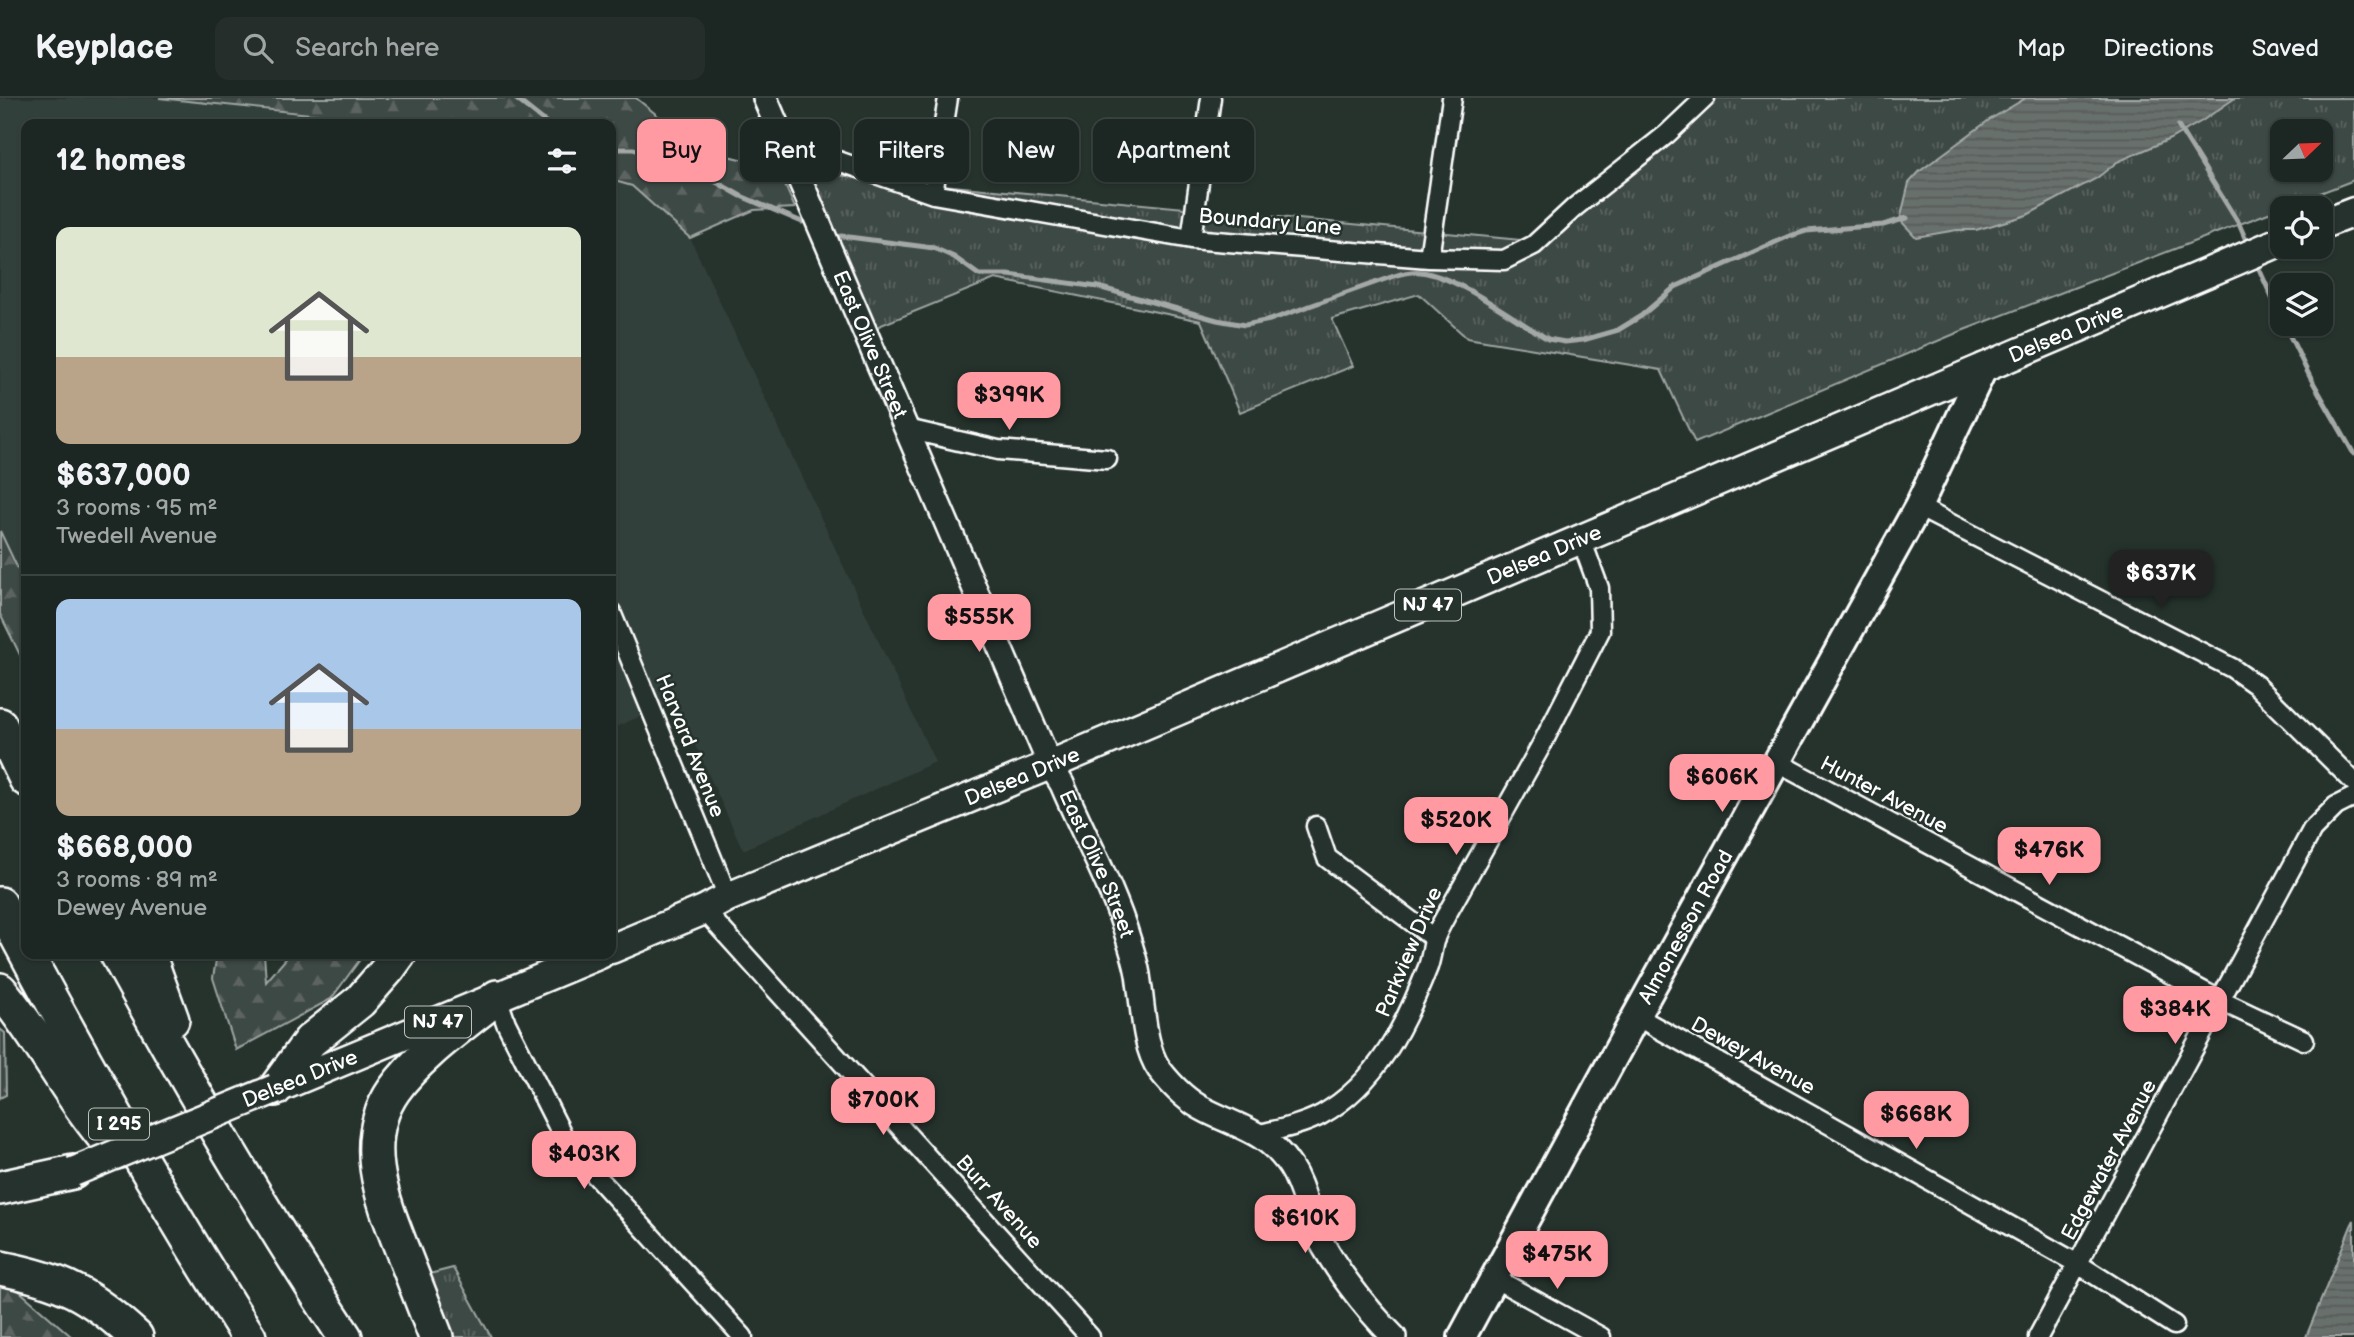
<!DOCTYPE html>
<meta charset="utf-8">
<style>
:root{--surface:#1c2622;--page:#252e2a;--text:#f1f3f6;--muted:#a0a5a5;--line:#3a4340;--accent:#ff9aa2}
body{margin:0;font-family:"Balsamiq Sans",sans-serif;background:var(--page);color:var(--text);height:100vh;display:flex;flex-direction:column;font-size:26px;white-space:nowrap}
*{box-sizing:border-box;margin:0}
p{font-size:23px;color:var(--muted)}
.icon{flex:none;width:38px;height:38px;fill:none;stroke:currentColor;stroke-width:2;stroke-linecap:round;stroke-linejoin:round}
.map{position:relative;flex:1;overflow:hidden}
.details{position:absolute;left:21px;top:21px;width:595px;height:840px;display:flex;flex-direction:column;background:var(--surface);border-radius:14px;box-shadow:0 2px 5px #0004,0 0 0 2px var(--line)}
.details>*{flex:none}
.banner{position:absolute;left:637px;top:21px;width:665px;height:63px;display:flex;gap:14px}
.needle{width:46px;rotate:67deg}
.buttons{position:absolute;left:2270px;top:21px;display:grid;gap:14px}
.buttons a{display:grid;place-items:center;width:63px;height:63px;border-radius:14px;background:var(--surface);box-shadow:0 2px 5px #0004,0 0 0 2px var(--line);font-size:35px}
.price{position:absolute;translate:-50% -60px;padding:0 16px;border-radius:14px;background:var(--accent);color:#111;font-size:23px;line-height:46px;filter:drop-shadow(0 2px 4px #0008)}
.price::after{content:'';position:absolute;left:50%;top:42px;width:21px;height:16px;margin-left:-10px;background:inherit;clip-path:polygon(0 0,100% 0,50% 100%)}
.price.current{background:#222;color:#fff}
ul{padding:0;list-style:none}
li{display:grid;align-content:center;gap:14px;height:371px;padding:0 35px}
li+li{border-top:2px solid var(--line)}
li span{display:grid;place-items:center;height:217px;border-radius:14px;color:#555}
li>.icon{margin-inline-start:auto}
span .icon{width:126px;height:126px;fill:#fffc;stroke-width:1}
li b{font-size:30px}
h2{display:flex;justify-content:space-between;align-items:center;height:84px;padding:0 35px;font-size:30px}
.chip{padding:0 24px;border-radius:14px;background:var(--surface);box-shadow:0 2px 5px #0004,0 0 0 2px var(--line);font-size:24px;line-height:63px}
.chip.current{background:var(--accent);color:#111}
header{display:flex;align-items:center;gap:42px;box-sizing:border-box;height:98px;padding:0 35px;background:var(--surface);border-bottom:2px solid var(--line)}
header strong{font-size:33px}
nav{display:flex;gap:38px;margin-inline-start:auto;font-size:24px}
.search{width:490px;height:63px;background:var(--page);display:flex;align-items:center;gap:18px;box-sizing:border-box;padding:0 24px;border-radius:14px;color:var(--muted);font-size:26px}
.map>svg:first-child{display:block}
.built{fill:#333f3a}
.forest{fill:url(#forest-firs);stroke:#9ea4a2;stroke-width:2}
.park{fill:url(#park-tufts);stroke:#9ea4a2;stroke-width:2;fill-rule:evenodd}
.water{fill:url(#water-rules);stroke:#a4a9a7;stroke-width:2}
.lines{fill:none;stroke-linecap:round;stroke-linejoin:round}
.stream{stroke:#a4a9a7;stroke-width:5}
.minor-casing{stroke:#fff;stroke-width:23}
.tertiary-casing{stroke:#fff;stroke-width:28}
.secondary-casing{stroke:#fff;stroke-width:32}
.primary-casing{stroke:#fff;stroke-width:33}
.motorway-casing{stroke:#fff;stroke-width:38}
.minor{stroke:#26332d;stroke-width:18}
.tertiary{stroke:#26332d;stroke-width:23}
.secondary{stroke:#26332d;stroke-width:26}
.primary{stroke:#26332d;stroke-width:28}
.motorway{stroke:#26332d;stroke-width:33}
.primary-bridge-casing{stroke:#fff;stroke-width:33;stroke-linecap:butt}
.primary-bridge{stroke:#26332d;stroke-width:28}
.labels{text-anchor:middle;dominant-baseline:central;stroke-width:5;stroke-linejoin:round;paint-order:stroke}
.shield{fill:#26332d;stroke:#bec2c0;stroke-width:2}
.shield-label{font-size:19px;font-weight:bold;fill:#fff}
.street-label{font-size:21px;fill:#fff;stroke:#26332d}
</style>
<header>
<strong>Keyplace</strong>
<div class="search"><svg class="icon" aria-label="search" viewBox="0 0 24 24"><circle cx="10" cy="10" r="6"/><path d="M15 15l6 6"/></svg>Search here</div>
<nav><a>Map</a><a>Directions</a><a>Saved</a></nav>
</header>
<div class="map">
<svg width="2354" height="1239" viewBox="0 0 2354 1239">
<defs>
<pattern id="forest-firs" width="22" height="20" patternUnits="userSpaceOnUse" patternTransform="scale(1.75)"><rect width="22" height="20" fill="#3e4944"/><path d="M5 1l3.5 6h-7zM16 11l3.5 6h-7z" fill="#5b6460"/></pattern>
<pattern id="park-tufts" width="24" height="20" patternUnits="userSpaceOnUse" patternTransform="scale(1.75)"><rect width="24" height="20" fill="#3e4944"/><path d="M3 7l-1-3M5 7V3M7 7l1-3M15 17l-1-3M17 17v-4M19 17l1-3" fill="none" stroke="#5b6460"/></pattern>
<pattern id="water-rules" width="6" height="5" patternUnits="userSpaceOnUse" patternTransform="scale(1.75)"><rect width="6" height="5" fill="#67706c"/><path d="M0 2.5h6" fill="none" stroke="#575a59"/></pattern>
</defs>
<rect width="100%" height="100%" fill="#26332d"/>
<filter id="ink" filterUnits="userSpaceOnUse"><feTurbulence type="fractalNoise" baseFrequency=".0143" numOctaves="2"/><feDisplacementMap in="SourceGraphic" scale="14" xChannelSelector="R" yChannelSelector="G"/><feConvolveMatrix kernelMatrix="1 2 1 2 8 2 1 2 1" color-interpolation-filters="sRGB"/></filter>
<g filter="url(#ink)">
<path class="built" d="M0,0H159L405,26H26V488L0,433Z
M611,82L632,88L690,140L935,664L743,752L675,603L611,631Z"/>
<path class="forest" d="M159,0H636L700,52L777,69L795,110L754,112L690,140L632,88L611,82V26H405Z
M0,433L26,488V569L0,516Z
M217,856H264L266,884L290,856H364L331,901L236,952L213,880Z
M0,931L5,935L6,997L0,1000Z
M8,1183L72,1239H0V1188Z"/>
<path class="park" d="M1708,0H2354V82L1964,232L1695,345L1661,272L1467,240L1419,196L1332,221L1353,268L1240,314L1201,223L995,181L869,232L804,74L1543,144ZM2282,33H2320V72H2282Z
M453,1170L491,1239H439L414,1180Z"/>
<path class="water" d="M2026,0H2235L2202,23L2170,41L2117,64L2097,80L2027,117L1976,132H1957L1916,139L1900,122L1909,85L1920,73L1989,22Z
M2354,1122V1239H2306L2351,1128Z"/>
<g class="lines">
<path class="stream" d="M515,0L548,26
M2178,28L2239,126L2249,149
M611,51H633L679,63L741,98L802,124
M841,138L934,150L954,159L979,177H1009L1098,189L1217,222L1245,227L1270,222L1394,178C1403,175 1411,173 1421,174C1459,179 1513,221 1548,241L1565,244L1583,242L1618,232L1641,218L1675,189L1787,139L1806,133L1883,127L1907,120
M2256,164L2282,222
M2284,226L2310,279L2354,356"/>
<defs>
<path id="minor" d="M784,44L933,96L1191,141L1429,160L1504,162L1534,147L1575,109L1667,36L1705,0
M933,96L948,0
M1191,141L1211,0
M1429,160L1452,0
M907,331L998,352L1107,361
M1918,409L2232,570L2256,587L2354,684
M611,514L728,799
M1778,665L2221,903L2304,942
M1316,728L1327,760L1435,841
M704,812L1090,1239
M497,899L506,925L567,1046L743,1239
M1636,918L2078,1166L2174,1227
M1260,1036C1281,1031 1302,1027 1321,1017C1378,985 1405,927 1428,869C1431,860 1432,851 1434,843C1437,833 1443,823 1448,814L1542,646L1600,533L1599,490L1581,441
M1494,1180L1601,1239
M2038,1239L2312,732L2336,708L2354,699"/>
<g id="tertiary">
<path id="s1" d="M765,0L1050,667L1062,686C1084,738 1113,789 1129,843C1133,856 1138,870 1139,884C1143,909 1144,950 1159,971C1172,988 1188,1004 1207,1013C1241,1030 1267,1034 1290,1068C1302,1086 1305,1107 1313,1127C1329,1164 1366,1211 1394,1239"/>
</g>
<g id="secondary">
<path id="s2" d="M1462,1239L1636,918L1918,409L1984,269"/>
</g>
<g id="primary">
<path d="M2320,127L2354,114"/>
<path id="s3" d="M611,851L704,812L728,799L1050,667L2282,143"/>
<path d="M275,991L600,856"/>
</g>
<path id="motorway" d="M0,627L26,681
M0,806C78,954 159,1098 249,1239
M117,856C188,986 263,1115 345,1239
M148,856L172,922
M0,892C43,943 72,1005 117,1054
M275,991L310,943L360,903L388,871L399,856
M0,1090L73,1074
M0,1170C62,1182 90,1196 136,1239
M436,1239C425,1211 414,1183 403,1154C383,1103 358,1043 394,992C418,958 464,926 497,899"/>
</defs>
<use href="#minor" class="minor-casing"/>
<use href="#tertiary" class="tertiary-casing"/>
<use href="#secondary" class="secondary-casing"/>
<use href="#primary" class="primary-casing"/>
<use href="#motorway" class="motorway-casing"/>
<use href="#minor" class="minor"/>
<use href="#tertiary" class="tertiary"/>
<use href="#secondary" class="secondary"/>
<use href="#primary" class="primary"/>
<use href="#motorway" class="motorway"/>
<defs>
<path id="primary-bridge" d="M73,1074L275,991"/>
</defs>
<use href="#primary-bridge" class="primary-bridge-casing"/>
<use href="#primary-bridge" class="primary-bridge"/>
</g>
</g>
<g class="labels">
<g class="shield">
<rect x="1395" y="491.5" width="66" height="31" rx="5"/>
<rect x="405" y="908.5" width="66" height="31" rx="5"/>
<rect x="89" y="1010.5" width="60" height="31" rx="5"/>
</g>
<g class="shield-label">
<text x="1428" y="507">NJ 47</text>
<text x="438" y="924">NJ 47</text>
<text x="119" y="1026">I 295</text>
</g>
<g class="street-label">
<text transform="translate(1270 124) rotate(5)">Boundary Lane</text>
<text stroke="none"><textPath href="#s3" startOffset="1580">Delsea Drive</textPath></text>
<text stroke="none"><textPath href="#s1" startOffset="268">East Olive Street</textPath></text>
<text stroke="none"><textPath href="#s3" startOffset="1013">Delsea Drive</textPath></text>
<text transform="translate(690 648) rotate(68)">Harvard Avenue</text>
<text stroke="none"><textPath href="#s3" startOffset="446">Delsea Drive</textPath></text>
<text transform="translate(1884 697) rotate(28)">Hunter Avenue</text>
<text stroke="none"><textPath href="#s1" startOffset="835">East Olive Street</textPath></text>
<text stroke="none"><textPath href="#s2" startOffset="467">Almonesson Road</textPath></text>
<text transform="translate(1409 854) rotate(-67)">Parkview Drive</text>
<text transform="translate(1753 958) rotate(29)">Dewey Avenue</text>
<text transform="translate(300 981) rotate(-22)">Delsea Drive</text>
<text transform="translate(2109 1062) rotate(-62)">Edgewater Avenue</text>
<text transform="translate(999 1104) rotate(48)">Burr Avenue</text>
</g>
</g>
</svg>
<div class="buttons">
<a><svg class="needle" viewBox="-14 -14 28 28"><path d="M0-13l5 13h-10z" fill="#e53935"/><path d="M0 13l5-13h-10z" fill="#a0a5a5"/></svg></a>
<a><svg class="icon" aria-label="locate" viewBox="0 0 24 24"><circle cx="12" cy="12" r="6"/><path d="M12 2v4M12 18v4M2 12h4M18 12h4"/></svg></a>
<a><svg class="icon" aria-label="layers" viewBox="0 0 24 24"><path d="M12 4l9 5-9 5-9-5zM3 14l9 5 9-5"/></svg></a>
</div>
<b class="price" style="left:1009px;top:334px">$399K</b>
<b class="price current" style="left:2161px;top:512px">$637K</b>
<b class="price" style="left:979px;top:556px">$555K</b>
<b class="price" style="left:1722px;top:716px">$606K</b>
<b class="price" style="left:1456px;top:759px">$520K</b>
<b class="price" style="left:2049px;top:789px">$476K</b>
<b class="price" style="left:2175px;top:948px">$384K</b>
<b class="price" style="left:883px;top:1039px">$700K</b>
<b class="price" style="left:1916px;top:1053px">$668K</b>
<b class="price" style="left:584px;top:1093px">$403K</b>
<b class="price" style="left:1305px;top:1157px">$610K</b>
<b class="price" style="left:1557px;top:1193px">$475K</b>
<div class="banner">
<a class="chip current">Buy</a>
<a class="chip">Rent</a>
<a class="chip">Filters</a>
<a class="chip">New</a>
<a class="chip">Apartment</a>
</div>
<section class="details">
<h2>12 homes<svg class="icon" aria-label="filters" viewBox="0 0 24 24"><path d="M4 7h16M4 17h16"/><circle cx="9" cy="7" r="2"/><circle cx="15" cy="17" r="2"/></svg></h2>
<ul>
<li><span style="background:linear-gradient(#dfe7d0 60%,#b9a48a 0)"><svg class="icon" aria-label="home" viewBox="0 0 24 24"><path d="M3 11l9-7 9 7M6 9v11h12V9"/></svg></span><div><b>$637,000</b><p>3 rooms · 95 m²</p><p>Twedell Avenue</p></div></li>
<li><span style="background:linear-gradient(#a9c7e8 60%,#b9a48a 0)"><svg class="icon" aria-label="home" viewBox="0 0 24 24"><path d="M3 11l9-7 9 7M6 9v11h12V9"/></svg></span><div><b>$668,000</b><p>3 rooms · 89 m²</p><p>Dewey Avenue</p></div></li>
</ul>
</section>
</div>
